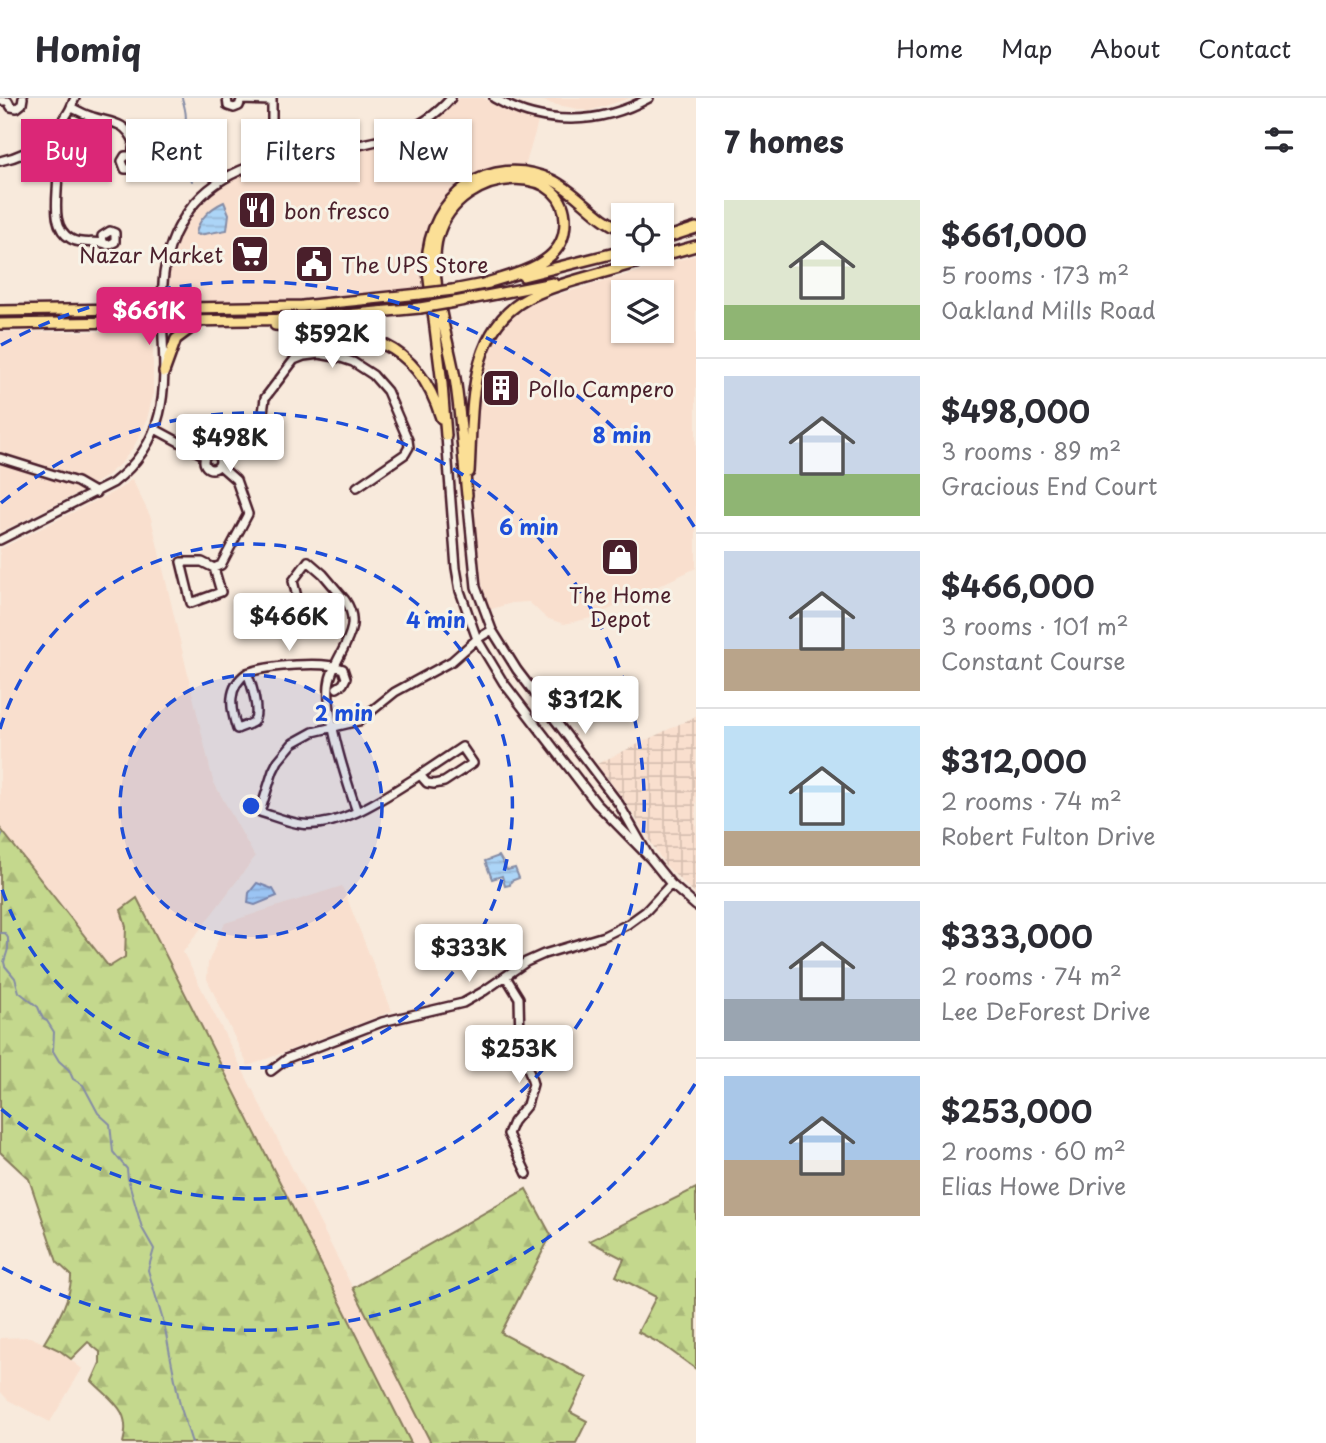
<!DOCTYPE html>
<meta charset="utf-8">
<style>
:root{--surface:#fff;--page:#f7f7f7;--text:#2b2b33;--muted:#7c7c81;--line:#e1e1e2;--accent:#db2777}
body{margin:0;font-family:"Playpen Sans",sans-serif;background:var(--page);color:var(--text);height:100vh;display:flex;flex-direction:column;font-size:26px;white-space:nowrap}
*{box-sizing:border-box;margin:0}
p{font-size:23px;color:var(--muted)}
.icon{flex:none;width:38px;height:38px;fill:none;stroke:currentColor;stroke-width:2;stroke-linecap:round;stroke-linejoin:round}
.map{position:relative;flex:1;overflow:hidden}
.drawer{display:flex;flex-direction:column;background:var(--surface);width:630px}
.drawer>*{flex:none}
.guide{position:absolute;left:21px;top:21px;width:569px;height:63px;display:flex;gap:14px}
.tools{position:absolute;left:611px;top:105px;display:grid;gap:14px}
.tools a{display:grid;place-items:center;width:63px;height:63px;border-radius:0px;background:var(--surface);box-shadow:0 2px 5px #0004;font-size:35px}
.price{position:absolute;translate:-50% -60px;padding:0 16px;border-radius:7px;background:#fff;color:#222;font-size:23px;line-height:46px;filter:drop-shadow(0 2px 4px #0008)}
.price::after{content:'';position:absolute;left:50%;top:42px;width:21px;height:16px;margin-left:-10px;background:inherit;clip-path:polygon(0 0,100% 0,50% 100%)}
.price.on{background:var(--accent);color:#fff}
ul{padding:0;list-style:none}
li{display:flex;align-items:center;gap:21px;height:175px;padding:0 28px}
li+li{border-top:2px solid var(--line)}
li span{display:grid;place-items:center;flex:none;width:196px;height:140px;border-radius:0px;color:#555}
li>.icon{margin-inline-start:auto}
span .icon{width:84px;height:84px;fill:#fffc;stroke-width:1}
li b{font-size:30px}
h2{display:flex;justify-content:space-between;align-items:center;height:84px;padding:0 28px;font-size:30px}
.pill{padding:0 24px;border-radius:0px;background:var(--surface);box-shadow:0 2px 5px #0004;font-size:24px;line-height:63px}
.pill.on{background:var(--accent);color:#fff}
header{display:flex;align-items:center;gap:42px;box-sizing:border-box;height:98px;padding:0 35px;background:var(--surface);border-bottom:2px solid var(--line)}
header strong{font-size:33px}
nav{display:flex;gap:38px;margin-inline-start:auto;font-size:24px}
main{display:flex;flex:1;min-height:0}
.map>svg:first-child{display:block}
.built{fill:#f9dfce;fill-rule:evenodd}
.industrial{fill:url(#industrial-grid)}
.forest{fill:url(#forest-firs);stroke:#877c5c;stroke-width:2}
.garden{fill:#c4d88d;stroke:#877c5c;stroke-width:2}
.water{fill:url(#water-rules);stroke:#858ca5;stroke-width:2}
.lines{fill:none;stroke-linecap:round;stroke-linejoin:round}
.stream{stroke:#858ca5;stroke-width:2}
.minor-casing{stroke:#4a1f2b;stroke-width:12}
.major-casing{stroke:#4a1f2b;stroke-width:14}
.minor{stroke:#f7f3e8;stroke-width:7}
.major{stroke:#fbdf96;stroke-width:9}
.major-bridge-casing{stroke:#4a1f2b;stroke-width:14;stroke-linecap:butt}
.major-bridge{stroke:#fbdf96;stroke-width:9}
.ring{fill:none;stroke:#1d4ed8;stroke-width:3.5;stroke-dasharray:12 9}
.labels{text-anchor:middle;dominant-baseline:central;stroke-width:6;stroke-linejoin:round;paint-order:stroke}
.poi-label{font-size:21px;fill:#4a1f2b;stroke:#f7f3e8;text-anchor:start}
.centre{fill:#1d4ed8;stroke:#f7f3e8;stroke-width:3.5}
.ring-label{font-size:21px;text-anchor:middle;font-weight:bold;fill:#1d4ed8;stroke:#f7f3e8;stroke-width:6;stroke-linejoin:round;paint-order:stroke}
</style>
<header>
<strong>Homiq</strong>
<nav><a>Home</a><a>Map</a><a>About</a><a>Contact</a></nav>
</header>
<main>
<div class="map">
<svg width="696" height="1345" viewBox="0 0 696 1345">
<defs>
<pattern id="industrial-grid" width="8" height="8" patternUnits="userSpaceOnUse" patternTransform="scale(1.75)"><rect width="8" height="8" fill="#f9dfce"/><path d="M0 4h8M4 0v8" fill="none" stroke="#d7bfb1"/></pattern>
<pattern id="forest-firs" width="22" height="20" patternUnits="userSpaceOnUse" patternTransform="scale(1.75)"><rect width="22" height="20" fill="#c4d88d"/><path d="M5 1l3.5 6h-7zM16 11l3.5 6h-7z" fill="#aab97a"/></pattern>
<pattern id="water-rules" width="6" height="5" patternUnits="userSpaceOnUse" patternTransform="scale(1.75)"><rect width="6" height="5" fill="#acd5f7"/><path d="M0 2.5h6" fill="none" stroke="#96b6d4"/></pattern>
</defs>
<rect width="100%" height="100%" fill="#f8eadc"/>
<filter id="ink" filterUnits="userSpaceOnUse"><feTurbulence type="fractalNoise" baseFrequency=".0143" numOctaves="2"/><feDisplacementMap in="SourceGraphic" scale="14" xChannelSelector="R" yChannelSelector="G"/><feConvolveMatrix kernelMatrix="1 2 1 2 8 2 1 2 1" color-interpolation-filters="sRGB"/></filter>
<g filter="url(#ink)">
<path class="built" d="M459,0H483L509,14L538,24L525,69H501L480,75L454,92L440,108L430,125L424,144L423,164L425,188L348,199L301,202L180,205L172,201L168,197L170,166L178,140L192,116L217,91L236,80L258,71L387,47L402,42L438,21Z
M537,0H630L589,13L552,6Z
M696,157V470L591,520L564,526L546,520L529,504L512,505L488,512L477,464L473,394L480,282L485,260L493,242L511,220L536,203ZM623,194H662V233H623Z
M145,233L153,239V297L146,325L133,350L122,364L105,379L80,394L0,434V234Z
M132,381L151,420L213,683L255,759L183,854L431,1345H406L141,908L0,730V451L121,390Z
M342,788L392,913L248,968L207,881L208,865L225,825Z
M30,1239L59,1252L82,1271L50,1324L8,1302L0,1293V1240Z"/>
<path class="industrial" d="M696,618V797L665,767L625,703L597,666Z"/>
<path class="forest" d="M0,730L109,869L125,859L126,829L121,812L137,800L411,1345H123C132,1313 113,1304 92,1283L100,1265V1254L88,1244L71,1261L59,1252L44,1245C56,1225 72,1200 71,1177L57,1164L29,1081L0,1054Z
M696,1090V1271L663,1247L638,1234L656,1199L616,1178L624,1161L589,1143Z
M526,1091L551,1137L501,1235L587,1280L570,1314L587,1323L576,1345H431L353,1190Z"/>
<path class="garden" d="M272,327L283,337L263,359L251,348Z"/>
<path class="water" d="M224,104L229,116L227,132L199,137L196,136C198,121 211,110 224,104Z
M499,758L507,772L515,770L519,780L511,783L510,787L505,788L502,778L492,781L485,763Z
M257,785L273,791L277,798L255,807L248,805L249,795Z"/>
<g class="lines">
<path class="stream" d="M182,0C189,23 185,22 181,44C179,55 188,73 192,83
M0,741L2,736
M0,835H5L8,840V851L4,864L5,868L15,880L19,894L38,909L43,921L47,923L54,934L53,953L59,963L69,972L73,981L83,987L98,1015L110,1026L113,1054L127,1071L128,1081L142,1130L154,1151L148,1172L164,1226L180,1307L192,1345"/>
<defs>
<path id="minor" d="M227,0L228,8L234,10L239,8L241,2
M272,0V63
M494,0C543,29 600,27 649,0
M241,2L272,3
M0,3H8L11,9L17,10L22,6L23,0
M72,10C79,13 85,17 93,19C112,25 125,23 134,44L132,58L137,66L134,71H125L122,63L125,58H132
M44,44C49,50 54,56 56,63C63,86 45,126 71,141C83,148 98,141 108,147L115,144V135L110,133L102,138L103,144
M0,63C36,55 62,34 75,0
M155,331L205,358
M446,338L456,470L460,493L477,541L503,584L596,705L650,760L671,786L696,808
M204 363a8 8 0 1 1 16 0a8 8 0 1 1-16 0Z
M219,359L262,322L265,300L294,262L304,258L319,256L341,260L353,264L373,277L387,293L408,342L409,349L405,356L357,389
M0,360L77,384L96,395
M467,397L476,489L492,532L517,572L619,706L648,757
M0,442L113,385C213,307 122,201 190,111C253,27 384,79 451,0
M214,470L221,494L191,505L181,464H202L214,470L221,467L248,416L236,382L219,367
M345,502L323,476L308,463L293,483L297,499L305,509L333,507L345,502C367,533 332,557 329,587C326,621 346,681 357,714
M247,575C227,589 230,610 237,631C241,629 249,627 253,624C261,616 251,584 247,575C266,568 324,562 343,571L346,580L343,586L337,590
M420,677L462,649L473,665L444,684L434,686L427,685L420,677C388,697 341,731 301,726C287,724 273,718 260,714L273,673L278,663L293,645L313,634L359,623L395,594L452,563L477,541L492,532
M506,879L519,900L520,943L533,986L527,1007L513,1024L508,1036L527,1076
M271,973L288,960L382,924L463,905L484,893L526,864L544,856L604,838L628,826L646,813L671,786"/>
<path id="major" d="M662,141L696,130
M614,171L696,148
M523,178L623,153
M453,192L489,185
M455,204L553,185
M0,213L302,208L420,196
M0,226L302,221L420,210
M275,227C351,234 414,232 441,320
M164,274L176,241L199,224
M446,338L442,286L427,165C429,99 489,53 552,82C579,95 595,121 623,132
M469,374C473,314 466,233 528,200C556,186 589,179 619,170
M467,397C463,358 461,318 455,280C448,240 427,176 438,138C459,65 577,61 564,134C558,169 511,177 483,186"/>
</defs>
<use href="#minor" class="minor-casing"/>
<use href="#major" class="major-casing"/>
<use href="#minor" class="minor"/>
<use href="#major" class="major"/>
<defs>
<path id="major-bridge" d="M420,196L453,192
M420,210L455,204"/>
</defs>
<use href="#major-bridge" class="major-bridge-casing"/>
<use href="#major-bridge" class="major-bridge"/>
</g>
</g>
<circle cx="251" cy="708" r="131" fill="#1d4ed8" fill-opacity=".12"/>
<g class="ring">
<circle cx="251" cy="708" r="131"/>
<path d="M0 631A262 262 0 1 1 0 785"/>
<path d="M1 405A393 393 0 1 1 1 1011"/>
<path d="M695 986A524 524 0 0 1 1 1169M1 247A524 524 0 0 1 695 430"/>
</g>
<defs>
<symbol id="restaurant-square" viewBox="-11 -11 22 22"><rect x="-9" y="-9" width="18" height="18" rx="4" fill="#4a1f2b" stroke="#f7f3e8"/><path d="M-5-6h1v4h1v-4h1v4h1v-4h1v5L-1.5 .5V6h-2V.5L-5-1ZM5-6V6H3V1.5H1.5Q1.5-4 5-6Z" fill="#fff"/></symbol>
<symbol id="supermarket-square" viewBox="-11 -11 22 22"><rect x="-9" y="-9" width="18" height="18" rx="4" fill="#4a1f2b" stroke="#f7f3e8"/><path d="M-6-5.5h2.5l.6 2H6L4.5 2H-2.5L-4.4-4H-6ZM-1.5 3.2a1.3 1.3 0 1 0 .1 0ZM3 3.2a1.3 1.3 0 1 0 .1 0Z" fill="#fff"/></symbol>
<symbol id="civic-square" viewBox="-11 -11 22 22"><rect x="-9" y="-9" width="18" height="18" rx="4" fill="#4a1f2b" stroke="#f7f3e8"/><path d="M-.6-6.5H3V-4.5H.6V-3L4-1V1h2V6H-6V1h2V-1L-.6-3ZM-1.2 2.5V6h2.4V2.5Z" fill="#fff"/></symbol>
<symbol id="building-square" viewBox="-11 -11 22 22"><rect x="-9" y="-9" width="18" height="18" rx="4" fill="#4a1f2b" stroke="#f7f3e8"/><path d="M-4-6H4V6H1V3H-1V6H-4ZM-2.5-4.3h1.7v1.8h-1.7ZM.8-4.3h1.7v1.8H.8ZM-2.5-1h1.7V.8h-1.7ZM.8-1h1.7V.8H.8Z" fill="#fff"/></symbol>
<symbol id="shop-square" viewBox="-11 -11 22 22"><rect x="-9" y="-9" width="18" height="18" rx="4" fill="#4a1f2b" stroke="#f7f3e8"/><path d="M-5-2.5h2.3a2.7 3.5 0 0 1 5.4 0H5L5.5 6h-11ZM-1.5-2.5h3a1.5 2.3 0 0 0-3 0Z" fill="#fff"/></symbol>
</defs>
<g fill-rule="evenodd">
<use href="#restaurant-square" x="235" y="90" width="44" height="44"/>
<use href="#supermarket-square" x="228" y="134" width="44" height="44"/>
<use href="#civic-square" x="292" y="144" width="44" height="44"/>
<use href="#building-square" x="479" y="268" width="44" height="44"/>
<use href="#shop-square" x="598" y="437" width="44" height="44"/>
</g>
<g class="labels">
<g class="poi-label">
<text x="284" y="112">bon fresco</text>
<text x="223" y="156" text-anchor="end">Nazar Market</text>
<text x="341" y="166">The UPS Store</text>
<text x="528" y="290">Pollo Campero</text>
<text x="620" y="496" text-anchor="middle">The Home<tspan x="620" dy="24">Depot</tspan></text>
</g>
</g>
<circle cx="251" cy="708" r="10" class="centre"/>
<g class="ring-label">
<text x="622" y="345">8 min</text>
<text x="529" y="437">6 min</text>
<text x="436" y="530">4 min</text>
<text x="344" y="623">2 min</text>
</g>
</svg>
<div class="tools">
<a><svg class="icon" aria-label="locate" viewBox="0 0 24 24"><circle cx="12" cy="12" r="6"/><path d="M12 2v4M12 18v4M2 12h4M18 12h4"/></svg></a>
<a><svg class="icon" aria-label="layers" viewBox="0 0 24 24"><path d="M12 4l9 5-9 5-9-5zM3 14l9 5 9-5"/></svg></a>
</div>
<b class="price on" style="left:149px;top:249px">$661K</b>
<b class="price" style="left:332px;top:272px">$592K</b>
<b class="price" style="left:230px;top:376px">$498K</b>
<b class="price" style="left:289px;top:555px">$466K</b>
<b class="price" style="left:585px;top:638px">$312K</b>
<b class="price" style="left:469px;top:886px">$333K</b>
<b class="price" style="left:519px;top:987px">$253K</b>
<div class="guide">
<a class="pill on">Buy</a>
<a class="pill">Rent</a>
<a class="pill">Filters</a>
<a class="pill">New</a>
</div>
</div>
<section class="drawer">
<h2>7 homes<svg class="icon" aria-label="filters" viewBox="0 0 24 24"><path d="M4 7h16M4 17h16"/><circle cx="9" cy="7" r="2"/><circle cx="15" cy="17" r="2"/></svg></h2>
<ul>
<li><span style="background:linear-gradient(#dfe7d0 75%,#8fb573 0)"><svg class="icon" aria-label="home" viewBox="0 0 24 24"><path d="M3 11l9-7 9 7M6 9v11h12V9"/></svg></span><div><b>$661,000</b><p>5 rooms · 173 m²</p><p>Oakland Mills Road</p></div></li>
<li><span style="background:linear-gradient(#c9d6e8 70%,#8fb573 0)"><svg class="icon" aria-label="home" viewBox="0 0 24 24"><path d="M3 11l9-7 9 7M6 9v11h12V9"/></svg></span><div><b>$498,000</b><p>3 rooms · 89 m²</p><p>Gracious End Court</p></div></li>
<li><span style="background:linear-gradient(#c9d6e8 70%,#b9a48a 0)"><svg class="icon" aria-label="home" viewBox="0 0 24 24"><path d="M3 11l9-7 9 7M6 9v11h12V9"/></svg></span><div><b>$466,000</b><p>3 rooms · 101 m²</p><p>Constant Course</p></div></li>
<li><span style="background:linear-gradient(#bfe0f5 75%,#b9a48a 0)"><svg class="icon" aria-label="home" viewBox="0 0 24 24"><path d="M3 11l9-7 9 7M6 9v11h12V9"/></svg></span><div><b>$312,000</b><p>2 rooms · 74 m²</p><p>Robert Fulton Drive</p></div></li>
<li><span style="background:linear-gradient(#c9d6e8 70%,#9aa5b1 0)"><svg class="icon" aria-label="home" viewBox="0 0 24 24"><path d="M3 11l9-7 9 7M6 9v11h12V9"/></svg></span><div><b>$333,000</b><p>2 rooms · 74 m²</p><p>Lee DeForest Drive</p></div></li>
<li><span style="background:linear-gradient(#a9c7e8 60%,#b9a48a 0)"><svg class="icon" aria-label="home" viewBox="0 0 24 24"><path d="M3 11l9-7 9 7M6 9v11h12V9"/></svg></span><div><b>$253,000</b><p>2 rooms · 60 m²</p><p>Elias Howe Drive</p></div></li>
</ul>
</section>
</main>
